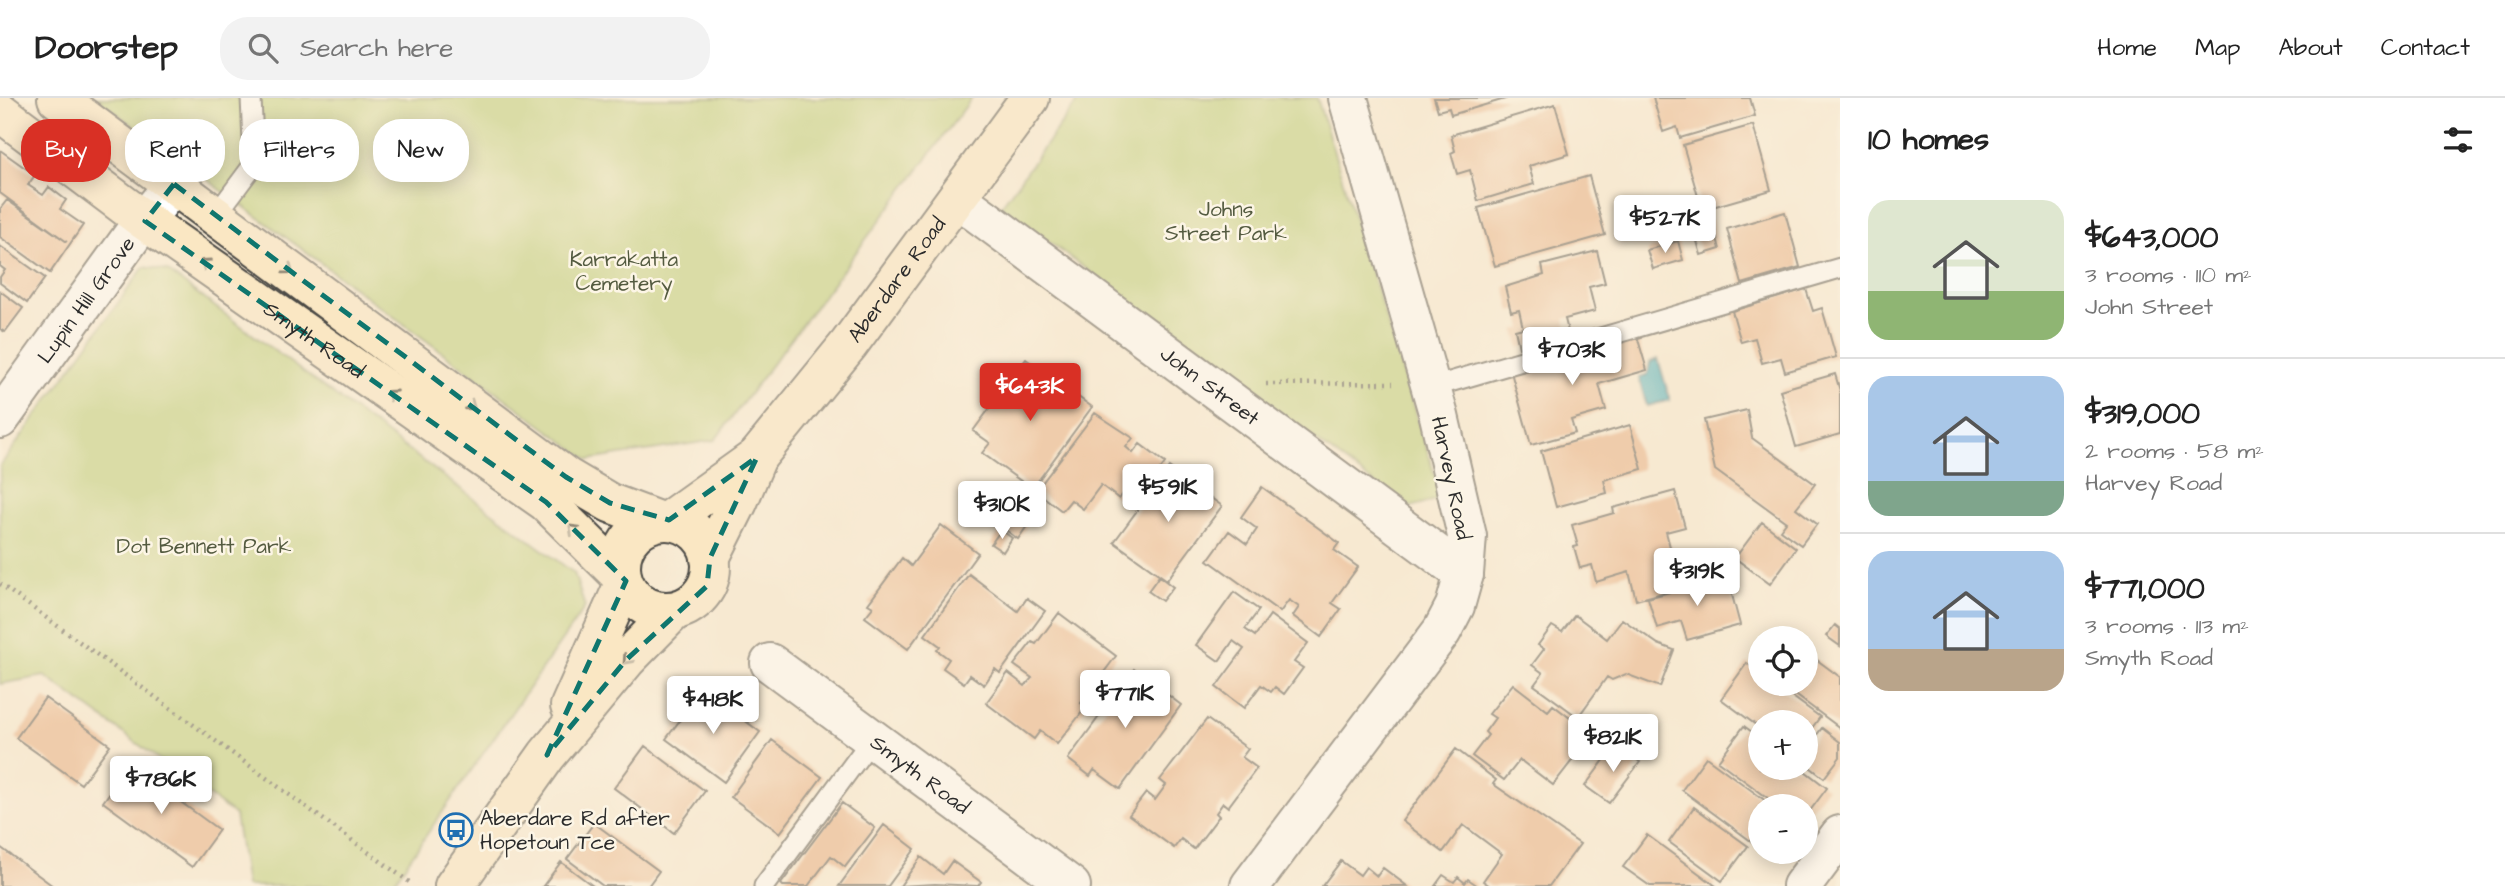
<!DOCTYPE html>
<meta charset="utf-8">
<style>
:root{--surface:#fff;--page:#f2f2f2;--text:#222;--muted:#767676;--line:#e0e0e0;--accent:#d93025}
body{margin:0;font-family:"Architects Daughter",sans-serif;background:var(--page);color:var(--text);height:100vh;display:flex;flex-direction:column;font-size:26px;white-space:nowrap}
*{box-sizing:border-box;margin:0}
p{font-size:23px;color:var(--muted)}
.icon{flex:none;width:38px;height:38px;fill:none;stroke:currentColor;stroke-width:2;stroke-linecap:round;stroke-linejoin:round}
.map{position:relative;flex:1;overflow:hidden}
.side{display:flex;flex-direction:column;background:var(--surface);width:665px}
.side>*{flex:none}
.hud{position:absolute;left:21px;top:21px;width:665px;height:63px;display:flex;gap:14px}
.buttons{position:absolute;left:1748px;top:528px;display:grid;gap:14px}
.buttons a{display:grid;place-items:center;width:70px;height:70px;border-radius:50%;background:var(--surface);box-shadow:0 4px 18px #0003;font-size:35px}
.price{position:absolute;translate:-50% -60px;padding:0 16px;border-radius:7px;background:#fff;color:#222;font-size:23px;line-height:46px;filter:drop-shadow(0 2px 4px #0008)}
.price::after{content:'';position:absolute;left:50%;top:42px;width:21px;height:16px;margin-left:-10px;background:inherit;clip-path:polygon(0 0,100% 0,50% 100%)}
.price.current{background:var(--accent);color:#fff}
ul{padding:0;list-style:none}
li{display:flex;align-items:center;gap:21px;height:175px;padding:0 28px}
li+li{border-top:2px solid var(--line)}
li span{display:grid;place-items:center;flex:none;width:196px;height:140px;border-radius:21px;color:#555}
li>.icon{margin-inline-start:auto}
span .icon{width:84px;height:84px;fill:#fffc;stroke-width:1}
li b{font-size:30px}
h2{display:flex;justify-content:space-between;align-items:center;height:84px;padding:0 28px;font-size:30px}
.pill{padding:0 24px;border-radius:28px;background:var(--surface);box-shadow:0 4px 18px #0003;font-size:24px;line-height:63px}
.pill.current{background:var(--accent);color:#fff}
header{display:flex;align-items:center;gap:42px;box-sizing:border-box;height:98px;padding:0 35px;background:var(--surface);border-bottom:2px solid var(--line)}
header strong{font-size:33px}
nav{display:flex;gap:38px;margin-inline-start:auto;font-size:24px}
.search{width:490px;height:63px;background:var(--page);display:flex;align-items:center;gap:18px;box-sizing:border-box;padding:0 24px;border-radius:28px;color:var(--muted);font-size:26px}
main{display:flex;flex:1;min-height:0}
.map>svg:first-child{display:block}
.green{fill:#b5cc71;stroke:#707c4e;stroke-width:2}
.water{fill:#3daabb;stroke:#346a73;stroke-width:2}
.building{fill:#e5a97b}
.lines{fill:none;stroke-linecap:round;stroke-linejoin:round}
.service-casing{stroke:#4a4844;stroke-width:23}
.minor-casing{stroke:#4a4844;stroke-width:42}
.secondary-casing{stroke:#4a4844;stroke-width:42}
.path{stroke:#4a4844;stroke-width:4.5;stroke-dasharray:2 5;stroke-linecap:butt}
.service{stroke:#fff;stroke-width:19}
.minor{stroke:#fff;stroke-width:38}
.secondary{stroke:#fae7c3;stroke-width:38}
.oneway{stroke:#928977}
.marked{fill:none;stroke:#0f766e;stroke-width:5;stroke-dasharray:14 9;stroke-linejoin:round}
.labels{text-anchor:middle;dominant-baseline:central;stroke-width:5;stroke-linejoin:round;paint-order:stroke}
.park-label{font-size:21px;fill:#545b40;stroke:#fcf5e5}
.street-label{font-size:21px;fill:#2b2b2b;stroke:#fcf5e5}
.poi-label{font-size:21px;fill:#2b2b2b;stroke:#fcf5e5;text-anchor:start}
</style>
<header>
<strong>Doorstep</strong>
<div class="search"><svg class="icon" aria-label="search" viewBox="0 0 24 24"><circle cx="10" cy="10" r="6"/><path d="M15 15l6 6"/></svg>Search here</div>
<nav><a>Home</a><a>Map</a><a>About</a><a>Contact</a></nav>
</header>
<main>
<div class="map">
<svg width="1840" height="788" viewBox="0 0 1840 788">
<rect width="100%" height="100%" fill="#fcf5e5"/>
<filter id="ink" filterUnits="userSpaceOnUse"><feTurbulence type="fractalNoise" baseFrequency=".0143" numOctaves="2"/><feDisplacementMap in="SourceGraphic" scale="14" xChannelSelector="R" yChannelSelector="G"/><feConvolveMatrix kernelMatrix="1 2 1 2 8 2 1 2 1" color-interpolation-filters="sRGB"/></filter>
<filter id="wash" filterUnits="userSpaceOnUse"><feTurbulence type="fractalNoise" baseFrequency=".00686" numOctaves="4" result="noise"/><feDisplacementMap in="SourceGraphic" scale="28" xChannelSelector="R" yChannelSelector="G"/><feGaussianBlur stdDeviation="1.57" result="paint"/><feColorMatrix in="noise" values="0 0 0 0 0 0 0 0 0 0 0 0 0 0 0 0 0 1.4 0 .05"/><feComposite in="paint" operator="in"/></filter>
<g filter="url(#wash)">
<rect width="100%" height="100%" fill="#f7e9d1"/>
<path class="green" d="M96,0H972L715,342L589,362Z
M1080,0H1317L1442,400L1407,410L1001,108Z
M144,169L167,173L574,475L585,509L391,788H246L235,717L45,578L0,586V368Z"/>
<path class="water" d="M1658,261L1670,302L1647,308L1639,280L1648,276L1650,264Z"/>
<g id="blocks">
<path class="building" d="M1434,0H1504L1505,1L1451,17L1449,10L1438,13Z
M1653,0H1750L1755,18L1680,40L1677,29L1663,34Z
M1555,6L1569,56L1529,68L1534,86L1478,103L1470,72L1457,76L1451,55L1455,53L1451,37Z
M1753,27L1771,92L1702,112L1683,47Z
M0,52L35,77L28,87L43,97L49,89L66,102L60,111L83,127L50,175L0,139V111L7,102L67,144L0,95Z
M1589,78L1605,137L1495,168L1478,110Z
M1785,114L1800,169L1742,186L1727,131Z
M1712,121L1720,151L1701,157L1692,126Z
M1678,143L1683,162L1653,171L1647,152Z
M0,148L45,180L27,205L0,185V179L5,172L0,168Z
M1597,153L1605,185L1589,189L1595,213L1565,221L1569,237L1519,250L1515,232L1523,230L1519,212L1511,214L1505,189L1544,177L1542,167Z
M1806,191L1813,213L1822,210L1836,259L1785,274L1781,260L1762,265L1755,240L1741,244L1732,213Z
M0,193L23,210L5,234L0,231Z
M1637,238L1647,272L1599,286L1606,312L1571,322L1575,335L1531,347L1511,274Z
M1026,261L1092,309L1032,391L982,355L990,345L973,333Z
M1835,276L1840,293V336L1796,349L1780,292Z
M1747,312L1752,340L1815,386L1796,410L1817,426L1801,447L1780,432L1786,424L1715,372L1704,322Z
M1095,315L1133,340L1126,349L1133,355L1140,346L1165,365L1144,394L1132,385L1119,401L1101,387L1083,411L1071,402L1062,413L1036,393Z
M1630,327L1642,371L1604,382L1607,395L1556,409L1541,353Z
M1169,369L1222,408L1167,482L1114,444Z
M1262,389L1339,445L1334,452L1358,469L1332,505L1341,511L1321,539L1293,518L1299,509L1289,502L1280,514L1208,462L1229,433L1247,446L1257,431L1241,419Z
M1675,393L1685,429L1666,434L1673,460L1659,464L1660,469L1671,466L1678,491L1636,502L1629,474L1596,484L1592,467L1580,470L1574,449L1578,448L1572,427L1614,415L1613,410Z
M1012,417L1027,428L1018,441L1003,430Z
M1762,424L1796,450L1770,486L1735,460Z
M941,427L978,455L908,551L865,519L873,509L868,506L902,460L911,468Z
M1001,432L1012,440L1003,454L991,446Z
M969,476L1018,513L1027,500L1045,513L1000,575L995,571L984,587L970,577L964,585L943,570L949,561L937,552L940,548L925,537Z
M1159,478L1173,489L1162,503L1148,493Z
M1727,478L1740,527L1687,542L1681,523L1657,530L1648,500Z
M1234,494L1259,512L1245,531L1255,538L1270,517L1308,545L1294,564L1303,570L1284,596L1275,589L1271,594L1261,587L1244,610L1216,589L1244,551L1233,543L1219,563L1196,547Z
M1059,515L1116,558L1081,605L1086,609L1057,646L1040,633L1034,641L986,605L1008,575L1025,588L1032,580L1014,567L1032,544L1036,546Z
M1575,517L1607,541L1622,521L1658,546L1674,552L1660,589L1626,576L1612,582L1607,579L1578,619L1534,587L1543,575L1532,567L1544,551L1538,547L1552,528L1562,534Z
M1835,527L1840,531V548L1826,538Z
M1813,559L1840,579V630L1789,592L1793,586H1806V568Z
M1747,565L1760,575V586H1775L1820,619L1806,638V625H1760V630L1721,601Z
M1134,571L1181,607L1120,691L1094,672L1090,678L1068,661Z
M1513,586L1548,613L1553,607L1592,637L1553,687L1520,662L1504,682L1472,658L1488,637L1485,634L1495,620L1489,616Z
M703,591L760,634L724,684L666,641Z
M45,600L110,647L81,686L16,640Z
M1207,621L1248,651L1242,659L1257,670L1228,709L1223,705L1216,715L1219,718L1194,751L1181,741L1174,750L1129,717L1146,695L1155,702L1166,687L1160,682Z
M1744,628L1760,640V670H1801L1827,690L1806,718V709H1780L1718,663Z
M1822,630L1840,644V659L1824,680L1806,666V651Z
M772,642L822,679L780,735L731,699Z
M1616,646L1640,664L1609,705L1585,688Z
M645,648L705,693L674,735L614,690Z
M1456,651L1496,682L1493,686L1580,746L1549,788H1490L1483,783L1502,756L1463,727L1443,754L1402,723Z
M1706,659L1774,709H1760L1759,749L1682,692Z
M130,667L219,732L192,769L103,704Z
M842,705L875,730L845,769L831,758L808,788H783L781,786Z
M1694,709L1748,748L1722,783L1669,744Z
M594,725L659,773L648,788H603L567,761Z
M884,727L915,751L888,788H839Z
M1647,737L1716,788H1650L1623,769Z
M0,749L53,788H0Z
M921,759L943,776L952,763L981,784L978,788L935,786L900,788Z
M1341,763L1360,777L1366,769L1377,778L1383,770L1407,788H1322Z
M561,764L593,788H543Z
M1443,777L1454,784L1458,779L1465,785L1468,781L1478,788H1435Z"/>
</g>
</g>
<g filter="url(#ink)">
<use href="#blocks" fill-opacity="0" stroke="#4a4844" stroke-width="2"/>
<g class="lines">
<defs>
<path id="service" d="M216,117L254,66L251,0
M1443,286L1840,170
M764,788L872,641"/>
<g id="minor">
<path id="s1" d="M957,100L1464,476"/>
<path id="s2" d="M0,321L135,134L174,86"/>
<path id="s3" d="M770,565L1071,788"/>
<path d="M1250,788L1442,533L1455,508L1464,476L1467,438L1439,318L1348,0"/>
<path d="M1802,788L1840,737"/>
</g>
<g id="secondary">
<path d="M57,0L566,379L610,405L658,423"/>
<path id="s4" d="M0,14L145,123L546,404L622,479"/>
<path id="s5" d="M669,422L757,359L849,246L1030,0"/>
<circle cx="666" cy="468" r="45"/>
<path d="M710,460L738,404L757,359"/>
<path d="M570,608L624,486"/>
<path d="M454,788L547,657L626,562L674,513"/>
</g>
</defs>
<use href="#service" class="service-casing"/>
<use href="#minor" class="minor-casing"/>
<use href="#secondary" class="secondary-casing"/>
<path class="path" d="M1266,286L1393,285
M0,486L412,786"/>
<use href="#service" class="service"/>
<use href="#minor" class="minor"/>
<use href="#secondary" class="secondary"/>
</g>
<defs><path id="oneway-chevron" d="M-2-3.5L2.5 0L-2 3.5" fill="none" stroke-width="1.6" stroke-linecap="round" stroke-linejoin="round" transform="scale(1.75)"/></defs>
<g class="oneway">
<use href="#oneway-chevron" transform="translate(205 165) rotate(-145)"/>
<use href="#oneway-chevron" transform="translate(289 172) rotate(37)"/>
<use href="#oneway-chevron" transform="translate(391 296) rotate(-145)"/>
<use href="#oneway-chevron" transform="translate(471 308) rotate(37)"/>
<use href="#oneway-chevron" transform="translate(573 431) rotate(-136)"/>
<use href="#oneway-chevron" transform="translate(627 562) rotate(132)"/>
</g>
</g>
<path d="M0 0H1840V788H0ZM174,86L566,379L610,405L669,422L757,359L710,460L707,488L626,562L547,657L626,483L546,404L145,123Z" fill="#f7e9d1" fill-opacity=".55" fill-rule="evenodd"/>
<path class="marked" d="M174,86L566,379L610,405L669,422L757,359L710,460L707,488L626,562L547,657L626,483L546,404L145,123Z"/>
<defs>
<symbol id="bus-ring" viewBox="-11 -11 22 22"><circle r="9.5" fill="#fcf5e5" stroke="#1f6fb2" stroke-width="1.5"/><path d="M-5-6H5V4H4V6H2V4H-2V6H-4V4H-5ZM-3.5-4V0h7V-4ZM-3.5 1.2v1.5H-2V1.2ZM2 1.2v1.5H3.5V1.2Z" fill="#1f6fb2"/></symbol>
</defs>
<g fill-rule="evenodd">
<use href="#bus-ring" x="437" y="713" width="38" height="38"/>
</g>
<g class="labels">
<g class="park-label">
<text x="1226" y="111">Johns<tspan x="1226" dy="24">Street Park</tspan></text>
<text x="624" y="161">Karrakatta<tspan x="624" dy="24">Cemetery</tspan></text>
<text x="204" y="448">Dot Bennett Park</text>
</g>
<g class="street-label">
<text stroke="none"><textPath href="#s5" startOffset="334">Aberdare Road</textPath></text>
<text stroke="none"><textPath href="#s2" startOffset="147">Lupin Hill Grove</textPath></text>
<text stroke="none"><textPath href="#s4" startOffset="388">Smyth Road</textPath></text>
<text stroke="none"><textPath href="#s1" startOffset="315">John Street</textPath></text>
<text transform="translate(1451 380) rotate(78)">Harvey Road</text>
<text stroke="none"><textPath href="#s3" startOffset="187">Smyth Road</textPath></text>
</g>
<g class="poi-label">
<text x="480" y="720">Aberdare Rd after<tspan x="480" dy="24">Hopetoun Tce</tspan></text>
</g>
</g>
</svg>
<div class="buttons">
<a><svg class="icon" aria-label="locate" viewBox="0 0 24 24"><circle cx="12" cy="12" r="6"/><path d="M12 2v4M12 18v4M2 12h4M18 12h4"/></svg></a>
<a>+</a>
<a>−</a>
</div>
<b class="price" style="left:1665px;top:157px">$527K</b>
<b class="price" style="left:1572px;top:289px">$703K</b>
<b class="price current" style="left:1030px;top:325px">$643K</b>
<b class="price" style="left:1168px;top:426px">$591K</b>
<b class="price" style="left:1002px;top:443px">$310K</b>
<b class="price" style="left:1697px;top:510px">$319K</b>
<b class="price" style="left:1125px;top:632px">$771K</b>
<b class="price" style="left:713px;top:638px">$418K</b>
<b class="price" style="left:1613px;top:676px">$821K</b>
<b class="price" style="left:161px;top:718px">$786K</b>
<div class="hud">
<a class="pill current">Buy</a>
<a class="pill">Rent</a>
<a class="pill">Filters</a>
<a class="pill">New</a>
</div>
</div>
<section class="side">
<h2>10 homes<svg class="icon" aria-label="filters" viewBox="0 0 24 24"><path d="M4 7h16M4 17h16"/><circle cx="9" cy="7" r="2"/><circle cx="15" cy="17" r="2"/></svg></h2>
<ul>
<li><span style="background:linear-gradient(#dfe7d0 65%,#8fb573 0)"><svg class="icon" aria-label="home" viewBox="0 0 24 24"><path d="M3 11l9-7 9 7M6 9v11h12V9"/></svg></span><div><b>$643,000</b><p>3 rooms · 110 m²</p><p>John Street</p></div></li>
<li><span style="background:linear-gradient(#a9c7e8 75%,#7fa58c 0)"><svg class="icon" aria-label="home" viewBox="0 0 24 24"><path d="M3 11l9-7 9 7M6 9v11h12V9"/></svg></span><div><b>$319,000</b><p>2 rooms · 58 m²</p><p>Harvey Road</p></div></li>
<li><span style="background:linear-gradient(#a9c7e8 70%,#b9a48a 0)"><svg class="icon" aria-label="home" viewBox="0 0 24 24"><path d="M3 11l9-7 9 7M6 9v11h12V9"/></svg></span><div><b>$771,000</b><p>3 rooms · 113 m²</p><p>Smyth Road</p></div></li>
</ul>
</section>
</main>
